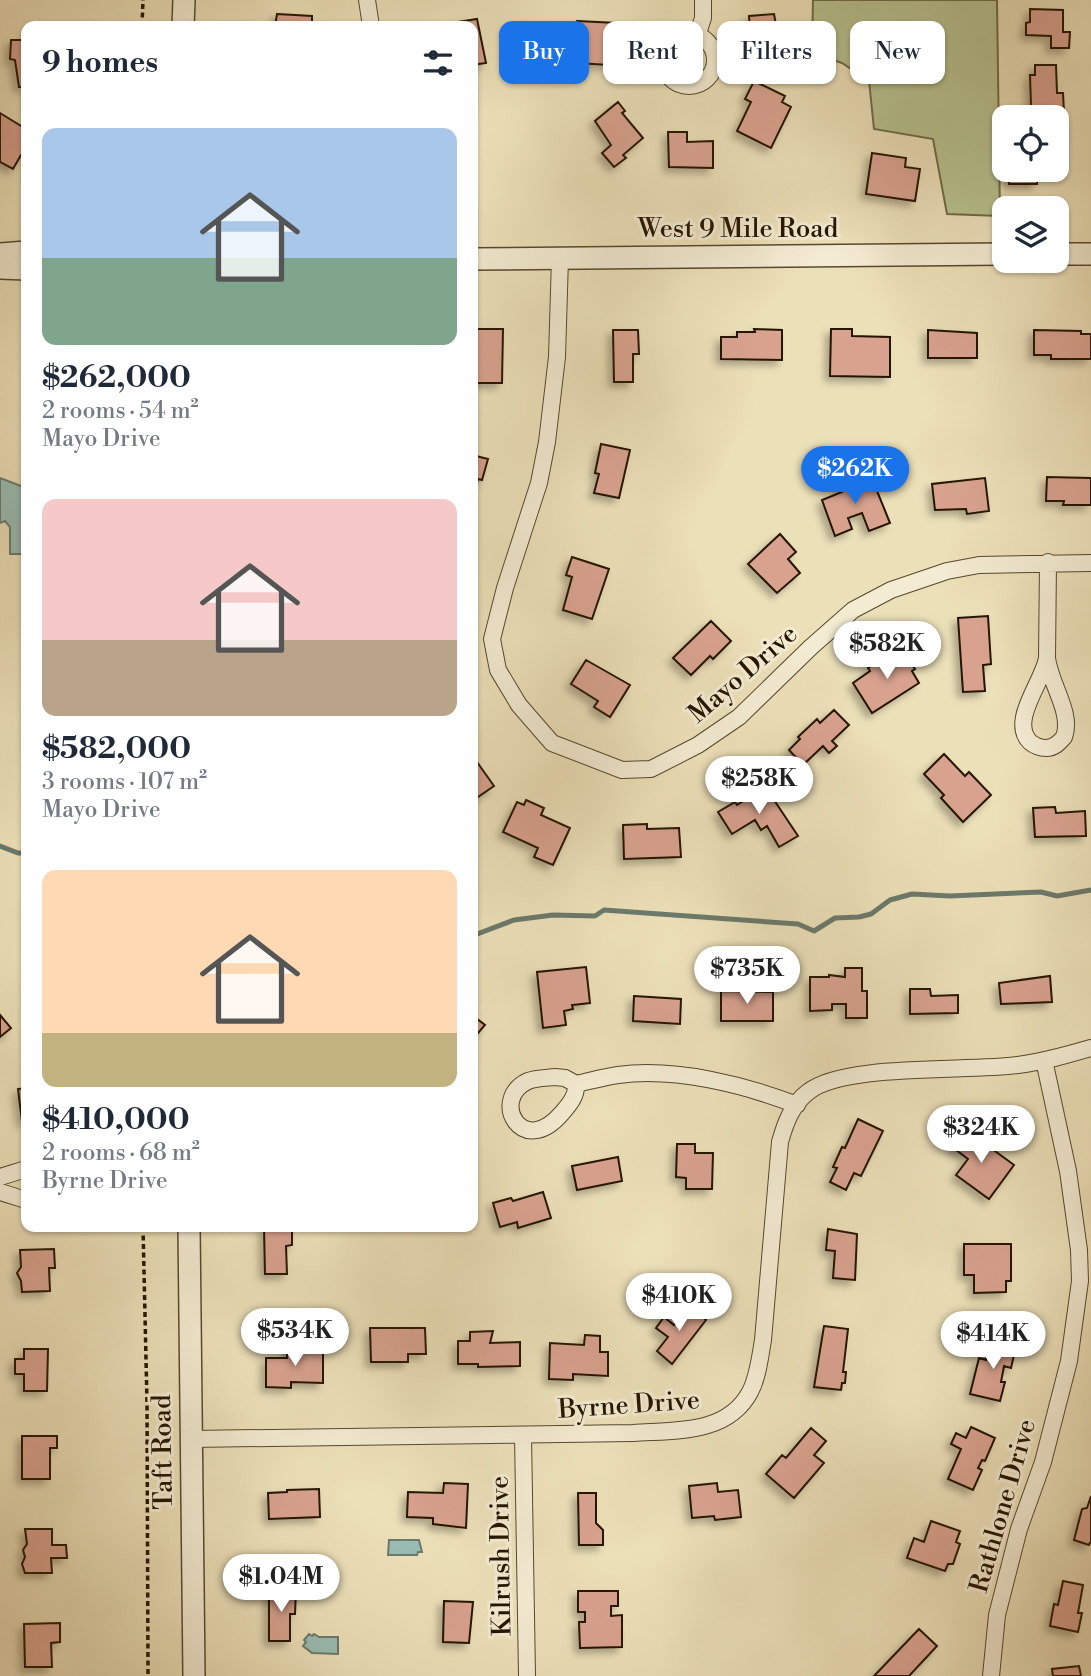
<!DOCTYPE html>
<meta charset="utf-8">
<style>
:root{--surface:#fff;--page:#f6f6f7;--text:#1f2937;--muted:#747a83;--accent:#1a73e8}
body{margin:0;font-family:"Libre Bodoni",serif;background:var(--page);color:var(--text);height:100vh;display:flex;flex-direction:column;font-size:26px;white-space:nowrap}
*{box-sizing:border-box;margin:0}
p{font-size:23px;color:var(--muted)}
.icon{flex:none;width:38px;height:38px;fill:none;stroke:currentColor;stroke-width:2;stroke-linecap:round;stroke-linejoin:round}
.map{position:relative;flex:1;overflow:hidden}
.side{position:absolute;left:21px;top:21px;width:457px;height:1211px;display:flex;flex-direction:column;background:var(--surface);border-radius:14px;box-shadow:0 2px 5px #0004}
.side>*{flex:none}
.top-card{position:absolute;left:499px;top:21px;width:486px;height:63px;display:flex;gap:14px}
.tools{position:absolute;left:992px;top:105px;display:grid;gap:14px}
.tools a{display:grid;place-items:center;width:77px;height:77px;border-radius:14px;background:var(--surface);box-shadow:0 2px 5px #0004;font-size:35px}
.price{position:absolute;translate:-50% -60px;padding:0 16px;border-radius:24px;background:#fff;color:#222;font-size:23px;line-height:46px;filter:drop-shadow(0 2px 4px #0008)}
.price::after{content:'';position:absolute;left:50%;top:42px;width:21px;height:16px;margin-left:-10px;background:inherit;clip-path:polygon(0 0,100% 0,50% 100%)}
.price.on{background:var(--accent);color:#fff}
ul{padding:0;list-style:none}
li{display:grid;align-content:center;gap:14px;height:371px;padding:0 21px}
li span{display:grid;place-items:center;height:217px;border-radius:14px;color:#555}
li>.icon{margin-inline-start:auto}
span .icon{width:126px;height:126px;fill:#fffc;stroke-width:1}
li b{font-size:30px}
h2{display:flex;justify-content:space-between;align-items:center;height:84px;padding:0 21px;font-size:30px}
.chip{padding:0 24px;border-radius:14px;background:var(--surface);box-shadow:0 2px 5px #0004;font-size:24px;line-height:63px}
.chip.on{background:var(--accent);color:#fff}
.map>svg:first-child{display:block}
.green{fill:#b7c290;stroke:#6e6c48;stroke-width:2}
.water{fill:#99bdb4;stroke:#6b7a6c;stroke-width:2}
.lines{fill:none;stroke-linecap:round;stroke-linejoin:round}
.stream{stroke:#6b7a6c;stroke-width:5}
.building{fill:#d8a28f;stroke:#251500;stroke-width:2;filter:url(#shadow)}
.minor-casing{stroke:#57482e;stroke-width:18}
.tertiary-casing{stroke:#57482e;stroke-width:24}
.path{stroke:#251500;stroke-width:3.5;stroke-dasharray:5 3.5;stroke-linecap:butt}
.minor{stroke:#f3ebd2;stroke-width:16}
.tertiary{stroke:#f3ebd2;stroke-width:21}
.labels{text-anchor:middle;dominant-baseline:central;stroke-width:6;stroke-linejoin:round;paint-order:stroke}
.street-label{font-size:26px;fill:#251500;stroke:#f3ebd2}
</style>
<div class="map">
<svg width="1091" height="1676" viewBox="0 0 1091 1676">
<defs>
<filter id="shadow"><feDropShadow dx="-5" dy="5" stdDeviation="3.5" flood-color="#0004"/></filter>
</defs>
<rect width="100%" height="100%" fill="#ece0b9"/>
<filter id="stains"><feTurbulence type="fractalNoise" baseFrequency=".00286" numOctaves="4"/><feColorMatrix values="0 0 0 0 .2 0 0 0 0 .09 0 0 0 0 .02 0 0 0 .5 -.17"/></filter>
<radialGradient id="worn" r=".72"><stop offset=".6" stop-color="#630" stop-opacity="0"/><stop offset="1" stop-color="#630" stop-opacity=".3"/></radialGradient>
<path class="green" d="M813,0H997L1000,216L947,214L933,139L874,129L869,81L842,63L812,53Z"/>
<path class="water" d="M0,478L26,488L25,554H10V527L5,521L0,523Z
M389,1540H419L422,1552H418L417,1555H388Z
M309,1634L312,1636L314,1634L319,1637H338V1654L312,1653L303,1646L306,1642L304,1640Z"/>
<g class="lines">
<path class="stream" d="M0,846L18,853H26
M472,936L514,920L553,915L595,916L604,910L798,924L814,931L835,918L859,917L871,914L890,900L912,894L950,896L1041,892L1057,896L1091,890"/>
</g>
<path class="building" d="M1030,9L1063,10V32H1070L1069,48H1051V36L1026,35V23L1030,22Z
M277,14L312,16V26H275Z
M774,14L776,25H781L783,44H780L782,60L754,62L753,47H756L755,29L750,30L749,16Z
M477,19L486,63L472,65V26H451V23Z
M577,21L617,23L616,44H610L609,65L577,63Z
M11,40H26V87H19L15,60L10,59Z
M1035,65H1056L1057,93H1063L1064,112L1035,113V106H1031L1030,75H1035Z
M754,81L785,96L782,102L791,107L771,148L737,131L751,102L745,99Z
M618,102L625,111L622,113L643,138L623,155L626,158L614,167L602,153L611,145L595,121Z
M0,113L26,129V154L21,155L13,169L0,162Z
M668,132H687V142L713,141V168L669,167Z
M872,153L906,158L905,167L920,169L915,201L866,194Z
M1009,170H1037V184H1009Z
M475,329H503L502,383H477Z
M754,329L782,330V360L721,359V337H737V332H755Z
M831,329H852V336L890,337V377L830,376Z
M613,330H638L639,354H633V382H614Z
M928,330L977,333V358H928Z
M1034,330L1081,331V334H1091V359H1051V355H1034Z
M601,444L630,450L619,498L594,493L599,474L595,473Z
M472,455L488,459L482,480L478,479L473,496Z
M859,474L863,485L873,481L890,523L869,531L862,513L848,518L852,529L835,536L822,500L842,492L838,482Z
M1047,477L1091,478V505H1063L1064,501H1046Z
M985,478L989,511L967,514L966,509L935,510L932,484Z
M780,534L796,552L788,559L800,573L777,593L748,564Z
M572,557L609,569L592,619L563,610L572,577L566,575Z
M988,616L991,664L983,665L985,691L963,692L958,618Z
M711,621L731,641L713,659L710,656L691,675L673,658Z
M899,648L915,669L912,671L919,683L872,713L853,683L870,671L868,668Z
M586,660L630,685L610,717L594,707L598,701L571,684Z
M834,710L849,725L832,741L837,746L829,753L823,746L803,765L789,750L800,739L798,737L817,719L820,723Z
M944,754L965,776L969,772L991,795L963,822L941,798L944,795L924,774Z
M472,755L494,786L472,801Z
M764,785L798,836L779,847L767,826L761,830L755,820L732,834L718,812L735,802L737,805L748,798L746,796Z
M526,800L544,808L541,815L570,828L553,865L534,857L538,848L503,832L517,802L524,805Z
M1055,807L1056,813L1085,811L1086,836L1035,837L1033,808Z
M647,824V829L679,828L681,857L624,859L623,825Z
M586,967L590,1003L572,1005L573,1009L564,1011L566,1025L543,1028L537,972Z
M845,968H862V991H867V1018H846V1004H832V1010L810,1011V977H829V975L845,977Z
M1050,976L1052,1002L1001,1004L999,983Z
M910,989H930L931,996L958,995V1013L910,1014Z
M721,991L773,992V1021H721Z
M634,996L681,999L680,1024L633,1021Z
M0,1015L11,1028L0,1037Z
M472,1015L485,1025L472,1040Z
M26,1088V1122H22L18,1089Z
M858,1119L883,1131L861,1176L854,1173L846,1190L830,1182L837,1168L833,1167L842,1147L845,1148Z
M965,1129L1014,1165L989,1199L956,1175L968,1159L952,1147Z
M677,1144H695V1153H713L712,1189H686V1178L676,1177Z
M618,1157L622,1181L577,1190L572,1166Z
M543,1192L551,1218L518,1228L517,1222L500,1227L493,1203L511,1198L513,1201Z
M264,1227H292V1245L286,1246L287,1274H265Z
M828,1229L857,1234L855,1280L833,1278L835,1251L826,1250Z
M964,1244H1011V1281H1006V1292L974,1293V1275H964Z
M54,1249L55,1268H49L50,1291L22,1292L21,1281L17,1273L21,1267L20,1250Z
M689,1305L706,1320L672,1364L657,1351L668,1337L656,1328L664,1317L674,1325Z
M824,1326L848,1329L843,1372H846L845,1383H842L841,1390L814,1387Z
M370,1328H425L426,1354H408V1362H371Z
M493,1331L490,1343L520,1342V1366L478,1367V1364H458V1341H470V1332Z
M585,1335L600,1336V1352H608V1376L573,1374V1380L549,1379L550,1343L584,1345Z
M990,1341L1016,1346L1011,1368L1004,1366L1001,1382H1005L1000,1401L970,1394L979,1358L986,1360Z
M287,1348L323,1349V1383L291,1382V1388L266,1387V1358H287Z
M24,1349H48L47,1391H24V1374H15V1359H24Z
M971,1427L995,1438L985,1461L982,1460L978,1468L982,1470L973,1490L948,1479L961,1449L951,1444L956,1433L966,1438Z
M811,1428L826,1441L814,1455L824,1463L794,1498L766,1474L782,1455L786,1458Z
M22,1436H57V1448H50V1479H22Z
M444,1483L468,1484L466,1528L433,1524V1518L407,1517L408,1492L443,1493Z
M717,1483L718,1492L738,1490L741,1517L715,1520L714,1516L692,1518L689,1486Z
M319,1489L320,1517L269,1519L268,1493L287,1492V1490Z
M578,1493H596V1523L603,1530V1545H579Z
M1091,1496V1541L1089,1545L1074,1540L1082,1509L1087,1508Z
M931,1521L960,1531L956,1542L960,1544L953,1564H948L945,1571L907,1558L914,1538L924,1542Z
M25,1529H52V1545H66L67,1558H51L52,1573H25L22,1564L25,1557L23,1550L27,1544Z
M1063,1581L1083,1585L1078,1613H1082L1078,1632L1050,1626L1054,1604L1058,1605Z
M269,1590H296L295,1614H290V1641H269Z
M578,1591H618V1606H611V1616L622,1615V1647L580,1648L579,1622H585V1612H578Z
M444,1601L473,1602L469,1643L443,1642Z
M60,1623V1642L51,1643L52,1667H25L24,1624Z
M919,1629L937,1646L909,1676H874Z
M1079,1666L1081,1676H1053L1052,1669Z"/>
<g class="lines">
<defs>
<path id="minor" d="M367,0L371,26
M663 60a26 26 0 1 1 52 0a26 26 0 1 1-52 0Z
M697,36L703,18V0
M560,258L557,357L547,442L539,483L505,588L492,639L498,670L519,705L552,743L622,770L651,769L698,745L739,717L811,647L853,610L891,590L947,571L979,565L1091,563
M1047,658C1050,684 1073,713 1064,737C1059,743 1054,748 1046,748C1040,748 1035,746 1030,742C1009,721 1043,682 1047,658L1048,562
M555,1077L565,1078L576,1084C577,1096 569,1105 562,1113C522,1160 489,1099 528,1081C536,1078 546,1078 555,1077Z
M576,1084C590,1081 604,1077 618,1075C675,1067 745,1085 797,1105
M0,1177L26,1169
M0,1192L26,1200
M523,1435L527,1676
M191,1439L633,1433C674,1430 727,1435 750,1392C758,1377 760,1357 763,1340L780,1142C785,1124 792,1104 808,1092C843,1063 969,1072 1018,1065C1043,1062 1067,1055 1091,1048
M991,1676L997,1615L1019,1529L1043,1462L1069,1361L1080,1281L1079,1250L1068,1171L1044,1060"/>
<path id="tertiary" d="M183,26L184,0
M0,254L26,252
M1057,254H1091
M472,259L1004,254
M0,268L26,269
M189,1227L194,1676"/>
</defs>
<use href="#minor" class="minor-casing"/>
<use href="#tertiary" class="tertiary-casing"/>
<path class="path" d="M142,26L143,0
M143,1227L147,1403L148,1676"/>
<use href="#minor" class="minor"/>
<use href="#tertiary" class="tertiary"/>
</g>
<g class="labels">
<g class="street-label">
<text x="738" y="229">West 9 Mile Road</text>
<text transform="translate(743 674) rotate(-41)">Mayo Drive</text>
<text transform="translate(629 1405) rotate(-4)">Byrne Drive</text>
<text transform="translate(163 1452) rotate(-91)">Taft Road</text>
<text transform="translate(1003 1506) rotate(-74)">Rathlone Drive</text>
<text transform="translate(501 1556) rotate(-91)">Kilrush Drive</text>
</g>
</g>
<rect width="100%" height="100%" filter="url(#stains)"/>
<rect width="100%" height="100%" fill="url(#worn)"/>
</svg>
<div class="tools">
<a><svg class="icon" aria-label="locate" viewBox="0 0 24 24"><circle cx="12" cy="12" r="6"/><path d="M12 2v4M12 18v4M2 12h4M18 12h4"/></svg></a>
<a><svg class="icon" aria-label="layers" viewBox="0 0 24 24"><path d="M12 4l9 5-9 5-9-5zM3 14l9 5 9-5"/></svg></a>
</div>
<b class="price on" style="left:855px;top:506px">$262K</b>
<b class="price" style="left:887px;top:681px">$582K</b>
<b class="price" style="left:759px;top:816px">$258K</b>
<b class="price" style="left:747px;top:1006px">$735K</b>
<b class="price" style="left:981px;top:1165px">$324K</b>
<b class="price" style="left:679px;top:1333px">$410K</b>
<b class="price" style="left:295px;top:1368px">$534K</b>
<b class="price" style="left:993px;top:1371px">$414K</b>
<b class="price" style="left:281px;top:1614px">$1.04M</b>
<div class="top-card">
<a class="chip on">Buy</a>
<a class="chip">Rent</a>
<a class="chip">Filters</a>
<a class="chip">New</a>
</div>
<section class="side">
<h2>9 homes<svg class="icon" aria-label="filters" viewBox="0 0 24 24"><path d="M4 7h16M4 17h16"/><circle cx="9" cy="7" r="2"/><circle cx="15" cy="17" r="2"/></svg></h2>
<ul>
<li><span style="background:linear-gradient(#a9c7e8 60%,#7fa58c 0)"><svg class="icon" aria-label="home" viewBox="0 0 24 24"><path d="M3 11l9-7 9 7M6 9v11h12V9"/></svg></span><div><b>$262,000</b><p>2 rooms · 54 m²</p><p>Mayo Drive</p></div></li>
<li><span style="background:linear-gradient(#f6c9c9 65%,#b9a48a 0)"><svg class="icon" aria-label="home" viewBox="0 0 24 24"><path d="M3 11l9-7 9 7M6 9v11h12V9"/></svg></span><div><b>$582,000</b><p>3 rooms · 107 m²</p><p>Mayo Drive</p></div></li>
<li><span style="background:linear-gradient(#ffd9b3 75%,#c2b280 0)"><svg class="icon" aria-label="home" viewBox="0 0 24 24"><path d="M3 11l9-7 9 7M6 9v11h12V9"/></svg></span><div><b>$410,000</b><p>2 rooms · 68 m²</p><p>Byrne Drive</p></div></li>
</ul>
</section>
</div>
